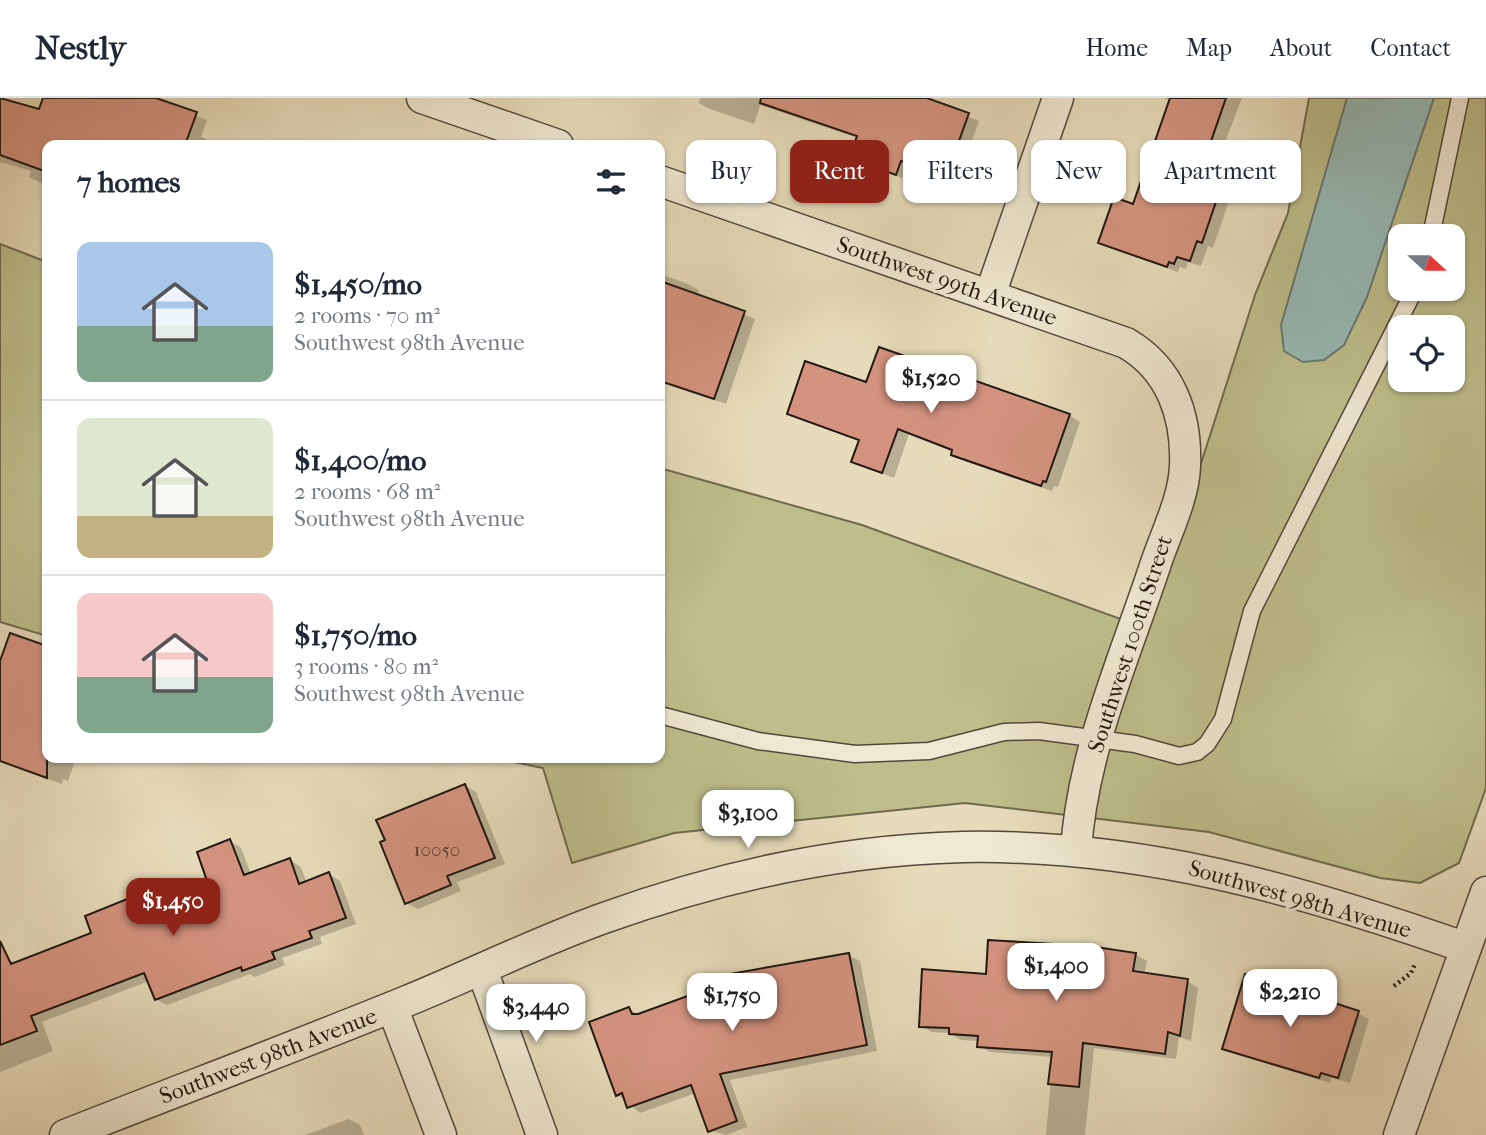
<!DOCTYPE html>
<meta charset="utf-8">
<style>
:root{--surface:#fff;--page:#f6f6f7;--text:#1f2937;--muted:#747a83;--line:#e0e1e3;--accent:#8f2418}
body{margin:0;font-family:"IM FELL French Canon",serif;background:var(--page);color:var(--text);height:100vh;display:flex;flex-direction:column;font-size:26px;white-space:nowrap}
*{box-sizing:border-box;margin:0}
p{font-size:23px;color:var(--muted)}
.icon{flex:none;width:38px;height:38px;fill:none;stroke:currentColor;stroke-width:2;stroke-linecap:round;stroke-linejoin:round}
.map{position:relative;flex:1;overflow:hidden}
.panel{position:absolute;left:42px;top:42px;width:623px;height:623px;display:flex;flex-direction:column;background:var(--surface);border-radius:14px;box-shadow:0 2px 5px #0004}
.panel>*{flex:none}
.top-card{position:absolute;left:686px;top:42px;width:665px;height:63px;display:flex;gap:14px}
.needle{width:46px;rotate:111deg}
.buttons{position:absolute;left:1388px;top:126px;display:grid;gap:14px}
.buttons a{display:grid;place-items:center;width:77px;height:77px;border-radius:14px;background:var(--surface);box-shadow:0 2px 5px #0004;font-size:35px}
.price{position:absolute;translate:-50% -60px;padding:0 16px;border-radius:14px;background:#fff;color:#222;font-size:23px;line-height:46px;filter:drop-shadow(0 2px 4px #0008)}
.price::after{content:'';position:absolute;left:50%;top:42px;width:21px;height:16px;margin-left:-10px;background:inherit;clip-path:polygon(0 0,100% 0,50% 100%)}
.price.selected{background:var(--accent);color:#fff}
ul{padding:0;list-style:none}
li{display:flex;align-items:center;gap:21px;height:175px;padding:0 35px}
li+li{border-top:2px solid var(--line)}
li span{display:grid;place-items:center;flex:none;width:196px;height:140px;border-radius:14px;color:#555}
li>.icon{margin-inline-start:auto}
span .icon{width:84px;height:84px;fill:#fffc;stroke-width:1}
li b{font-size:30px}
h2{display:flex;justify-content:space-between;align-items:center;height:84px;padding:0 35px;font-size:30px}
.tag{padding:0 24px;border-radius:14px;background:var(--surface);box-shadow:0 2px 5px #0004;font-size:24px;line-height:63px}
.tag.selected{background:var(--accent);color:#fff}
header{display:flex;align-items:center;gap:42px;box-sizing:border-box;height:98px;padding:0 35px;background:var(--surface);border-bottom:2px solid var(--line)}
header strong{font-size:33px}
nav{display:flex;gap:38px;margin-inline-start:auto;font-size:24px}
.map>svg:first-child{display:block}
.green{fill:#bdbe8b;stroke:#6f6a4e;stroke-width:2;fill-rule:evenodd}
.water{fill:#97bab5;stroke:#687973;stroke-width:2}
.shadow{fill:#0003}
.building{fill:#d4937f;stroke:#211710;stroke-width:2}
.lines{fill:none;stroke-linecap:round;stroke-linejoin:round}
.lane-casing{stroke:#52483a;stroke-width:19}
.street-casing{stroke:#52483a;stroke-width:33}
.path{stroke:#211710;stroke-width:4.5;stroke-dasharray:2 3.5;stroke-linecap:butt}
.lane{stroke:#efe8d2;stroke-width:16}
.street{stroke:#efe8d2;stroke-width:30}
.labels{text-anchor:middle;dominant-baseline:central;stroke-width:6;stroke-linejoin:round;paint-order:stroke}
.number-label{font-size:19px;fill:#4e362c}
.street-label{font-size:23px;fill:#211710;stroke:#efe8d2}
</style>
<header>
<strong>Nestly</strong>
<nav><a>Home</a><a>Map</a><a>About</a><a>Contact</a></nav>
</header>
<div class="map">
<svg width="1486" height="1037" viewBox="0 0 1486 1037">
<rect width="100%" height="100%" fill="#e6dbba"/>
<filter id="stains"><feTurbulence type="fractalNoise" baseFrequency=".00286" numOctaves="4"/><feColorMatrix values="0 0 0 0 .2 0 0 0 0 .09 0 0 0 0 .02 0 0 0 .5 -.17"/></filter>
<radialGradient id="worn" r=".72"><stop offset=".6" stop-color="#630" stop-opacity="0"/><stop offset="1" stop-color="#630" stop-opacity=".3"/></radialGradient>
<path class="green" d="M1309,0H1486V690L1459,765L1420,785L1380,780L1209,734L965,705L674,735L572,765L543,670L495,660H660V370L862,427L1148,531L1255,197L1288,115ZM1400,138H1452V191H1400ZM1400,229H1452V282H1400Z
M0,146L47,164V538L0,524Z"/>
<path class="water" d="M1347,0H1434L1367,199L1344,247L1324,262L1303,264L1284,253L1281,227Z"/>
<path class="shadow" d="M0,0L40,13L44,0H152L207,22L201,39L224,47H47V88L29,79L31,73L0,64Z
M700,0H922L979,23L957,84L912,68L907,82L851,59L858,40L760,7L754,26L710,11L699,5Z
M1164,0H1242L1211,81L1233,91L1213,150L1208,148L1201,168L1188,164L1186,171L1180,169L1178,174L1100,144L1135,108L1171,3Z
M660,176L688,186L699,192L697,198L755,221L726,306L660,283Z
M867,286L1069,317L1080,324L1058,389L1054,388L1052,393L964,363L953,356L954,353L909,336L894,380L853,364L860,343L789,316Z
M11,537L47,550V660H76L68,683L63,681L62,686L0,664V569Z
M465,688L476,694L505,766L457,784L461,793L418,811L406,805L387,743Z
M230,743L241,750L251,776L290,762L301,769L307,785L329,776L340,783L356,826L320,839L322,846L282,860L285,867L255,879L250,876L167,907L156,901L149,883L42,924L53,953L0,974V865L9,862L16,866L94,836L137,799L149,806L209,784Z
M848,857L860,863L877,953L730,982L747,1029L726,1037L709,1032L696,995L640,1015L617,996L629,911L639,917Z
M1136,857L1147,863L1144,877L1187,883L1198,890L1191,943L1179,939L1176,961L1094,950L1085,1037H1046L1053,959L990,954L979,948V943L961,942L950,935L932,934L921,928L988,877Z
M1358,915L1369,921L1350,985L1332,980L1330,985L1235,956L1224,950Z
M349,1021L360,1027L364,1037H305Z"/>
<path class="building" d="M0,0L39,11L43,0H156L197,14L185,47H47V74L0,57Z
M761,0H927L969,15L946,79L901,63L896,77L849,60L857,38L760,5Z
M1170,0H1226L1200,75L1223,83L1202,145L1197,143L1190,163L1177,159L1174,166L1169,164L1167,169L1098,145L1114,99L1133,106Z
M660,183L745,213L714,301L660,283Z
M879,249L1070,316L1046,384L1043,383L1041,388L951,357L952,352L898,331L882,375L851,364L859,342L787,316L805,263L866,284Z
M10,535L47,548V680L0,663V563Z
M465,686L495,760L447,778L451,787L405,806L380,744L385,742L376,722Z
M230,741L244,777L290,760L299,786L329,774L346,820L309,833L312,840L272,854L275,861L242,873L241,869L155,902L144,875L31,918L37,933L0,947V843L11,866L91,835L85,818L137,797L142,808L207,783L197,754Z
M988,842L1089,848L1136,855L1133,873L1188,881L1180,938L1168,934L1165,956L1083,945L1079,989L1048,986L1052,954L977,949L978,938L949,936V930L919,929L922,871L986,876Z
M849,855L867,947L720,976L737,1023L708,1034L691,987L627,1010L622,995L616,998L589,924L629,909L632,916H638L732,882L730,876Z
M1245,876L1359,913L1338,980L1321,975L1319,980L1222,951Z"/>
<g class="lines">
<defs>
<path id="lane" d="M1431,138L1460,0
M660,617L758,643L855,656L929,653L1004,634L1039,633L1135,646L1179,658L1197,654L1207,646L1223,621L1252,513L1415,191"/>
<path id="street" d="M422,0L558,47
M660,83L1126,245C1171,271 1187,318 1185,368C1184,400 1166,435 1156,465C1125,559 1082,654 1076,753
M990,197L1058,0
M482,872L542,1037
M392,909L441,1037
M65,1037C179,992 294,949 407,903C473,876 537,844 604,820C718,779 841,752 963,749C1141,746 1298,791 1464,849
M1399,1037L1486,794"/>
</defs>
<use href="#lane" class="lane-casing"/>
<use href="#street" class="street-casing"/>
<path class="path" d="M1394,888L1411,875L1415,866"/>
<use href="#lane" class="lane"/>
<use href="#street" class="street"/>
</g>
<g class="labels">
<g class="number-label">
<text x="437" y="752">10050</text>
</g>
<g class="street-label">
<text transform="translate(947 183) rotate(19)">Southwest 99th Avenue</text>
<text transform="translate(1130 546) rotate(-72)">Southwest 100th Street</text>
<text transform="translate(1300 801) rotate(16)">Southwest 98th Avenue</text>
<text transform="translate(268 958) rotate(-21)">Southwest 98th Avenue</text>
</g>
</g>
<rect width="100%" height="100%" filter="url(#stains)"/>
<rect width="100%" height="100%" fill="url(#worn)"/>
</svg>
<div class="buttons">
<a><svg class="needle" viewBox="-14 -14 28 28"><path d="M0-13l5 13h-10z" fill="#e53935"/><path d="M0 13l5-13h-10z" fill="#747a83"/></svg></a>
<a><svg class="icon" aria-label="locate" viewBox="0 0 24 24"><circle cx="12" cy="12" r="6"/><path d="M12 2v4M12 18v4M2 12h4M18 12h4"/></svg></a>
</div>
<b class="price" style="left:931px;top:317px">$1,520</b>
<b class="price" style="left:748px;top:752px">$3,100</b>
<b class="price selected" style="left:173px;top:840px">$1,450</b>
<b class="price" style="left:1056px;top:905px">$1,400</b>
<b class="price" style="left:1290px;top:931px">$2,210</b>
<b class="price" style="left:732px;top:935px">$1,750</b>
<b class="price" style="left:536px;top:946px">$3,440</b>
<div class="top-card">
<a class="tag">Buy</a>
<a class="tag selected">Rent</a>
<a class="tag">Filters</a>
<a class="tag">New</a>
<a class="tag">Apartment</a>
</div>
<section class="panel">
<h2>7 homes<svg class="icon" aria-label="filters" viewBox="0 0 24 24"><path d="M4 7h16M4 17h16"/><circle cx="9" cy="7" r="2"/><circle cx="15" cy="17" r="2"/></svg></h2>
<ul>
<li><span style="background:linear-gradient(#a9c7e8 60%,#7fa58c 0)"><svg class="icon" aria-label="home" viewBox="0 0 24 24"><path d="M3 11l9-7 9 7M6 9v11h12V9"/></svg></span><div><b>$1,450/mo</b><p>2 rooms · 70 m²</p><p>Southwest 98th Avenue</p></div></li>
<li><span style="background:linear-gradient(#dfe7d0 70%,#c2b280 0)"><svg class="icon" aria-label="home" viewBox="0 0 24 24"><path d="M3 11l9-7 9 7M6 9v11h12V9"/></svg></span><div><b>$1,400/mo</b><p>2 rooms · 68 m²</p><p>Southwest 98th Avenue</p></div></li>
<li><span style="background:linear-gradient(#f6c9c9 60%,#7fa58c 0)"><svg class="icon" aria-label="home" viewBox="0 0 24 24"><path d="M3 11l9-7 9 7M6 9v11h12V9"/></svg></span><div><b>$1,750/mo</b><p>3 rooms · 80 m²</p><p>Southwest 98th Avenue</p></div></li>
</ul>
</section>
</div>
